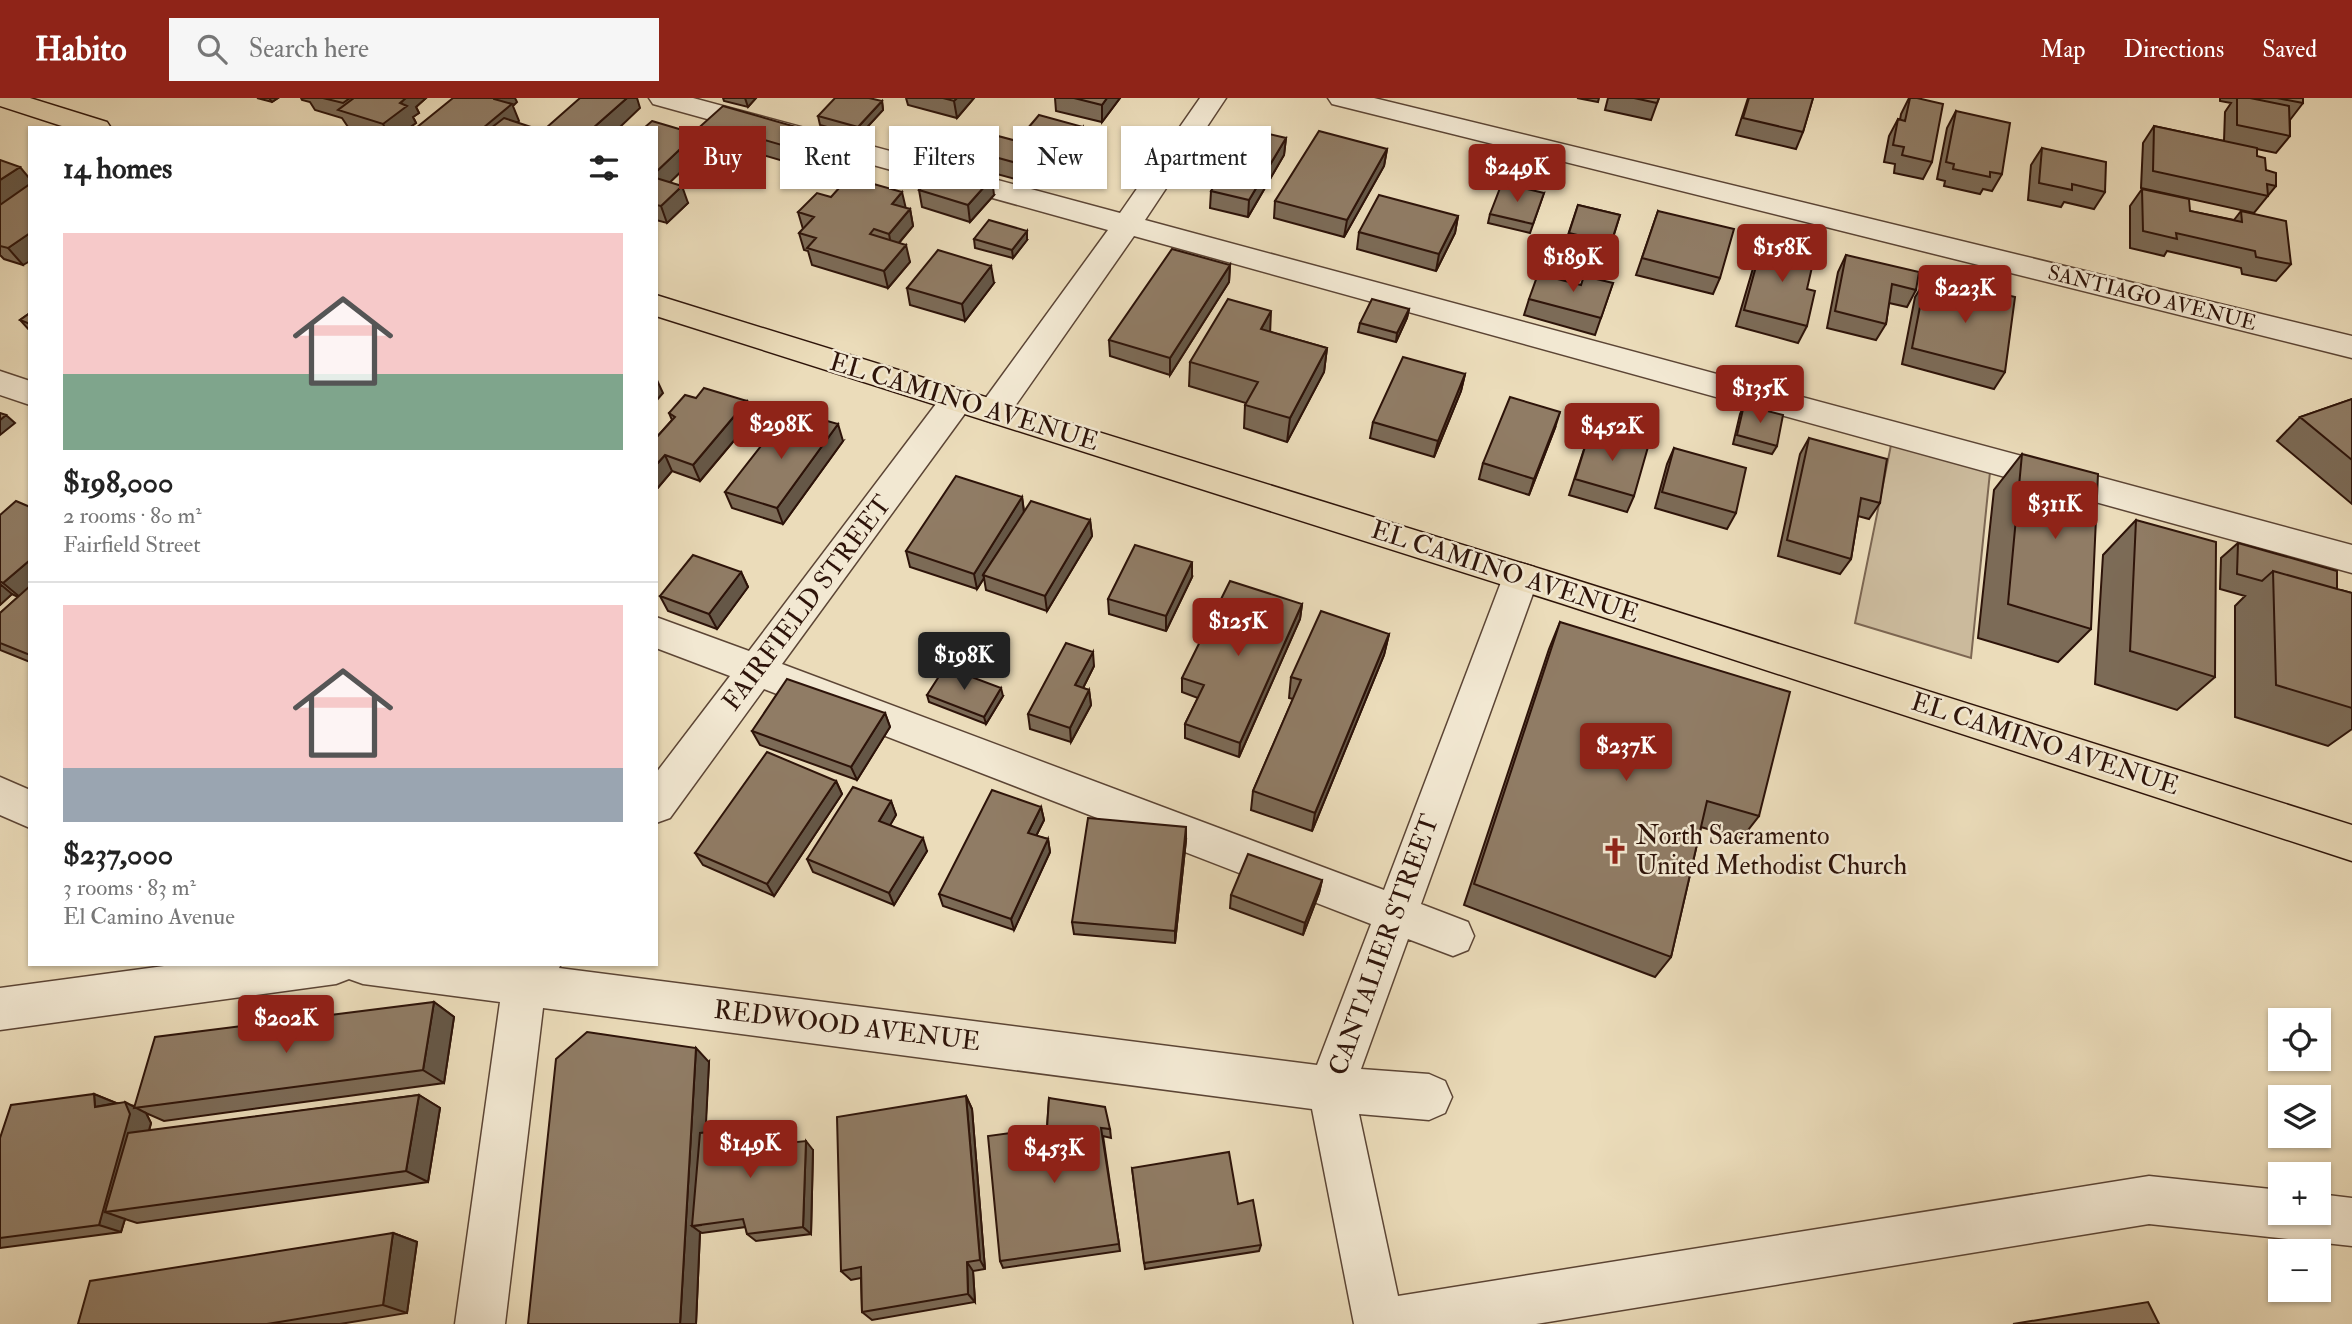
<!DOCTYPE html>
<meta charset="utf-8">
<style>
:root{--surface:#fff;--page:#f6f6f6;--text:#222;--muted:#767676;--line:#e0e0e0;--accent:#8f2418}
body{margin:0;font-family:"IM FELL Double Pica",serif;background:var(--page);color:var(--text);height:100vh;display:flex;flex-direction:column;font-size:26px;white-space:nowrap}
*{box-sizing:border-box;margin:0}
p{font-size:23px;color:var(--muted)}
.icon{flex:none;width:38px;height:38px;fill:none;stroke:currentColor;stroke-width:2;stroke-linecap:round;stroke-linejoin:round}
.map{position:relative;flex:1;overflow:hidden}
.sheet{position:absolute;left:28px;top:28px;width:630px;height:840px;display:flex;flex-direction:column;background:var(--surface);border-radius:0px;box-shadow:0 2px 5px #0004}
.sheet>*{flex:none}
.top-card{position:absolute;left:679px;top:28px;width:665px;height:63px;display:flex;gap:14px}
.fabs{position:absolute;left:2268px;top:910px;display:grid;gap:14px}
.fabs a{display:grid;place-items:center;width:63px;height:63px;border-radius:0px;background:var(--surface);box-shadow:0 2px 5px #0004;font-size:35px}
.price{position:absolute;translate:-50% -60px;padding:0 16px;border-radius:7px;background:var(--accent);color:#fff;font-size:23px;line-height:46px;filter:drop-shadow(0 2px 4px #0008)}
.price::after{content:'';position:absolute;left:50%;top:42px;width:21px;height:16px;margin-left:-10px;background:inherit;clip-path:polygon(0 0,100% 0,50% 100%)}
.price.current{background:#222;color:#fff}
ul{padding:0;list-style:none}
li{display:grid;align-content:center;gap:14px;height:371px;padding:0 35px}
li+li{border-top:2px solid var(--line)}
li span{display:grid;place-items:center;height:217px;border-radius:0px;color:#555}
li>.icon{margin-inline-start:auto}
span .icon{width:126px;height:126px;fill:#fffc;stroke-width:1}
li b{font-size:30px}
h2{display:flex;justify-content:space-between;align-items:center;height:84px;padding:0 35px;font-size:30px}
.chip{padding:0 24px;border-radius:0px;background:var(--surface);box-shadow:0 2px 5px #0004;font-size:24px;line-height:63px}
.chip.current{background:var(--accent);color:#fff}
header{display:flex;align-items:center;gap:42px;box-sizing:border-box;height:98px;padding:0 35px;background:var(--accent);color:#fff}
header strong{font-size:33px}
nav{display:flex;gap:38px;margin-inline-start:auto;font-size:24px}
.search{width:490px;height:63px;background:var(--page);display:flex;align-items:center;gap:18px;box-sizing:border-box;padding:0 24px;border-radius:0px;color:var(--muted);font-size:26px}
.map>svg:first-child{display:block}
.green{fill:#cbba9c;stroke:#7c6652;stroke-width:2}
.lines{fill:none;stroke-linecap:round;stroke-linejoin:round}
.minor-casing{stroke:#5c4535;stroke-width:3}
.major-casing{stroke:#2d1309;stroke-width:3}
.minor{fill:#f2e8d2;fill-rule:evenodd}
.major{fill:#ebdcba;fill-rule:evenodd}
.wall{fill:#7c6b57;stroke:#2d1309;stroke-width:2}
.shaded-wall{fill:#655747;stroke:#2d1309;stroke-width:2}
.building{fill:#907c65;stroke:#2d1309;stroke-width:2}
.labels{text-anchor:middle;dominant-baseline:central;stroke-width:5;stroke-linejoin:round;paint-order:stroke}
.far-street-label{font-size:21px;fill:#2d1309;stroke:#f2e8d2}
.street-label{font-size:26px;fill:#2d1309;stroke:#f2e8d2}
.poi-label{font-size:26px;fill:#2d1309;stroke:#f2e8d2;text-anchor:start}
</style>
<header>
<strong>Habito</strong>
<div class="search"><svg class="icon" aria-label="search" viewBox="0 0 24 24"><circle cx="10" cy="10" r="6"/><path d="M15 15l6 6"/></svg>Search here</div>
<nav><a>Map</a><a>Directions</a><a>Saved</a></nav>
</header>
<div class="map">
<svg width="2352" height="1226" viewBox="0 0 2352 1226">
<rect width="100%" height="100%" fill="#ebdcba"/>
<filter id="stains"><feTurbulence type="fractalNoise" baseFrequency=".00286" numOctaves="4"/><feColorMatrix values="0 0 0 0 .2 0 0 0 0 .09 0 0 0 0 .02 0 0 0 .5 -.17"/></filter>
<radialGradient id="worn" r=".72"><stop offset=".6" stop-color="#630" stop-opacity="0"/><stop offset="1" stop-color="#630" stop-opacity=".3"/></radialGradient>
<path class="green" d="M1891,347L1990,374L1971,560L1855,525Z"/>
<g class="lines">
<defs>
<path id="minor" d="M649,0H693L1120,115L1200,0H1226L1145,122L2352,447V475L1134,138L1006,321L994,325L982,321L978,313L982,305L1108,132L653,6Z
M1328,0H1374L2352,238V260L1332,6Z
M0,273L30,283V307L0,297Z
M957,290L969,294L973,302L969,310L782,566L1384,792L1503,479L1508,469L1521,465L1534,469L1539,479L1421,806L1468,824L1474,838L1468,852L1453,858L1408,841L1361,971L1429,976L1445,983L1452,999L1445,1015L1429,1022L1359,1016L1398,1198L2149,1078L2280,1092V1115H2319V1096L2352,1100V1148L2149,1126L1536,1226H1354L1312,1011L543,910L505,1226H455L500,904L363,886L349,881L336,886L0,932V890L179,866H561L559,870L1317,967L1371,826L764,591L670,720L656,725V675L730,578L656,550V519L749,553L945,294Z
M0,679L30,692V730L0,717Z"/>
<path id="major" d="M0,0H30L107,24L111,30H68L0,8Z
M656,197L1560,477L2352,727V763L1560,505L656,218Z"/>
</defs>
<use href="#minor" class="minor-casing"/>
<use href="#major" class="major-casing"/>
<use href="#minor" class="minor"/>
<use href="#major" class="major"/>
</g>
<path class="wall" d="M257,0H278L272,4Z
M301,0H426L416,9L419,15L413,19L416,25L409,30H350L348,29L342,20L315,12L310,4L302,2Z
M723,0H756L748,9L724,3Z
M906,0H974L957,20L908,7Z
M1055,0H1120L1102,24L1056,13Z
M1577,0H1599L1598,4Z
M1608,0H1659L1651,22L1605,12Z
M1748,0H1813L1803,34L1796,51L1736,37Z
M1909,0L1932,64L1923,81L1894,75L1895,66L1884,64L1889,38L1898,21L1900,22L1901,16Z
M2220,0H2303V5L2290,22V38L2276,55L2257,51V58L2276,88L2254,115L2141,90L2143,45L2154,28L2224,43L2225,14L2231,5L2220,3Z
M882,3L883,12L859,38L820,27L818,18Z
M1956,13L2002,76L1992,93L1983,91L1980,96L1944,88L1945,83L1937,81L1947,30Z
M656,30L695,36L694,34L803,31L808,48L790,65L756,55L746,65L701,52L702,53L670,84L688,105L667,125L656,122Z
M1286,40L1284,57L1248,119L1210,110L1211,93Z
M1017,43L1084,46L1063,72L1040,66L1026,84L982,72L980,55Z
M2042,50L2105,94L2094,111L2064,104L2061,109L2028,102L2031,67Z
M1387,51L1384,68L1344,139L1274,120L1275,103Z
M0,62L23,167L4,161L0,157Z
M2142,91L2190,113L2234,122L2241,113L2291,166L2276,183L2242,176L2241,170L2167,153L2164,158L2130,150V108Z
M919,92L994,97L970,124L922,109Z
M1544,95L1530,135L1488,125L1490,116Z
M831,99L910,111L913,128L899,145L910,164L888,190L812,167L808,153L804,152L799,135L803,131L798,114Z
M1578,107L1620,117L1609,153L1566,143Z
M1658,113L1720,180L1713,196L1636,177Z
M1458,118L1455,135L1436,173L1357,151L1359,134Z
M974,141L1027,142L1013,160L975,150Z
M1763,143L1807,191V228L1798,245L1736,228L1756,160Z
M1846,157L1916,192L1907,209L1889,205L1886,226L1876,242L1827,230L1838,174Z
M1230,167L1229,184L1170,277L1110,258L1109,242Z
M1925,183L1963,192L1966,187L2005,274L1994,291L1902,266L1915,199Z
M994,185L965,223L910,207L907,190Z
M1613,185L1595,237L1524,217L1529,201L1581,187Z
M1409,211L1407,220L1396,244L1358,234L1360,225Z
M30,215V233L20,222Z
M1270,234L1327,250L1324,274L1287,344L1244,330L1245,307L1246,305L1189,288L1190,264Z
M1465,276L1461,293L1434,359L1370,340L1373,324Z
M696,300L747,303L753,320L700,383L672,373L656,392V340L672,322L669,315Z
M2352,301V406L2277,343L2300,319Z
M1744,307L1777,348L1772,356L1733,346L1740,316Z
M1555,330L1529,397L1479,381L1483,365Z
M1590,333L1634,398L1627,414L1569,397Z
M1809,340L1880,405L1869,421L1858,418L1851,461L1840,476L1778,458L1800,356Z
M843,343L783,426L732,410L725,394Z
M1674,350L1736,415L1727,431L1655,410L1667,366Z
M2022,356L2091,531L2058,564L1978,540L1994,392Z
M1022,399L1024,413L1090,422L1092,438L1047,513L986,492L984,480L977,491L910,469L906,453Z
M30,409V564L0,552V515L18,499L12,496L0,507V417Z
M2136,422L2215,579L2177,612L2095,586L2103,457Z
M2238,445L2337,491L2352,495V631L2328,648L2235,619V508L2245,498L2220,491L2221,460Z
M741,474L748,489L717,531L668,513L660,498Z
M1192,479L1166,533L1109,516L1108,501Z
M1302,506L1300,521L1239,659L1185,640V626L1198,600L1182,594V580Z
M1560,524L1759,718L1741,741L1701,729L1671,859L1655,879L1464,807L1549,551Z
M1389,536L1384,557L1312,733L1251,712L1253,693L1293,601L1289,600L1291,579Z
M1094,568L1083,590L1089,592L1091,607L1071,644L1030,631L1028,616Z
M927,597L1003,598L986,626L929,604Z
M885,615L890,629L857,682L760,647L752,633Z
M836,683L842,696L774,798L703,767L695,755Z
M891,703L896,717L890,727L927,753L894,807L813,774L807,761Z
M1041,709L1044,722L1036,738L1048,741L1050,754L1014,832L943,808L939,796Z
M1186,742L1175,845L1074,836L1072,824Z
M1322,782L1319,795L1303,837L1230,810L1231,797Z
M434,904L454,919L444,985L164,1023L146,1015L151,1025L149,1033L419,997L440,1010L428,1084L137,1125L125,1121L121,1134L0,1150V1040L94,996L116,1005L135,1008Z
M709,964L705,1035L772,1037L786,1045L813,1052L811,1136L756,1143L747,1136L746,1129L702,1135L700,1134L696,1226H528Z
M966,998L972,1011L985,1171L973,1173L975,1204L872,1222L862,1214L861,1180L851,1182L841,1173Z
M1049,1000L1110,1031L1111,1040L1103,1038L1120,1153L1003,1170L1000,1163L1047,1030Z
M1132,1070L1238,1106L1261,1147L1259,1153L1145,1171Z
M393,1135L417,1144L407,1215L340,1226H78Z"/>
<path class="shaded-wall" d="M269,0H278L272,4Z
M405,0H426L416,9L419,15L413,19L416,25L409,30H385L383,26Z
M494,0H515L517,4L513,8L519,23L511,30H483Z
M627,0H637L640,10L619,30H593Z
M745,0H756L748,9Z
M957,0H974L957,20L954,3Z
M1107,0H1120L1102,24V7Z
M882,3L883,12L859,38L858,29Z
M1083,29L1084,46L1063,72L1062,55Z
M803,31L808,48L790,65L785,48Z
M696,36L702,53L658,96L656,92V74Z
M751,38L756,55L746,65L740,48Z
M1286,40L1284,57L1248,119L1249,102Z
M1038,49L1040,66L1026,84L1024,67Z
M1387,51L1384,68L1344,139L1347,122Z
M20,69L30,81V89L0,109V82Z
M992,80L994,97L970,124L968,107Z
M682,88L688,105L667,125L661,108Z
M902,94L906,111L892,106Z
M910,111L913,128L892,153L889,136Z
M1458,118L1455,135L1436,173L1439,156Z
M1027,133V142L1013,160L1012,152Z
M30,135V163L23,167L8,150Z
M906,147L910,164L888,190L884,173Z
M1230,167L1229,184L1170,277V260Z
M991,168L994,185L965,223L962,206Z
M1409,211L1407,220L1396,244L1397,235Z
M1271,213L1270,237L1261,231Z
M1327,250L1324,274L1287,344L1290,320Z
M1465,276L1461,293L1434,359L1438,343Z
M656,280L663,295L656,303Z
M747,303L753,320L700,383L693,367Z
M1560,314L1555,330L1529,397L1534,381Z
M6,317L15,325L0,337V322Z
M838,326L843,343L783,426L777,410Z
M665,357L672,373L656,392V367Z
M1022,399L1024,415L983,477L984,480L977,491L974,476Z
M1090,422L1092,438L1047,513L1045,498Z
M30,462V493L21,500L3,485Z
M1192,464V479L1166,533V518Z
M741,474L748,489L717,531L709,516Z
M0,486L12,496L0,507Z
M1302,506L1300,521L1239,659L1240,645Z
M1389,536L1384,557L1312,733L1315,715Z
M1093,554L1094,568L1077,602L1075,587Z
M1001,590L1003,598L986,626L984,619Z
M1089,592L1091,607L1071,644L1070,630Z
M885,615L890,629L857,682L851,669Z
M836,683L842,696L774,798L767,786Z
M891,703L896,717L885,736L879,723Z
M1041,709L1044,722L1031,748L1028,735Z
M1186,729V742L1175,845V833Z
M923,740L927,753L894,807L889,795Z
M1048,741L1050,754L1014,832L1011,821Z
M1322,782L1319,795L1303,837L1305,825Z
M434,904L454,919L444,985L423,972Z
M696,950L709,964L701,1127L692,1128L700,1134L696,1226H680Z
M94,996L116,1005L95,1009Z
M419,997L440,1010L428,1084L406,1073Z
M966,998L972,1011L985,1171L980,1162Z
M125,1004L146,1015L151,1025L127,1111L105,1114L125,1121L121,1134L99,1127Z
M763,1028L772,1037L763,1038Z
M778,1036L786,1045L778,1046Z
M806,1043L813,1052L811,1136L803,1129Z
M393,1135L417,1144L407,1215L383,1207Z
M967,1164L973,1173L975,1204L968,1196Z"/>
<path class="building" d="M323,0H350L343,5Z
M354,0H406L400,5L407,8L383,26L338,12Z
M453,0H494V1L512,6L483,30H416Z
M580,0H627L593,30H546Z
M835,0H869L882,3L858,29L818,18Z
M943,0H957L954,3Z
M1074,0H1107L1102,7Z
M1634,0H1659L1657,5Z
M1749,0H1813L1803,34L1743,20Z
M1910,0H1917L1943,6L1932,64L1902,57L1904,49L1893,47L1898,21L1905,23Z
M2237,0H2250L2289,8L2290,38L2237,27Z
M2277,0H2303V5Z
M723,8L803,31L785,48L751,38L740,48L694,34Z
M1956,13L2010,25L2002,76L1990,74V79L1953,71L1954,66L1946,64Z
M1039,17L1083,29L1062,55L1038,49L1024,67L980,55L994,37L1017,43Z
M504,20L534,30H491Z
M652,23L696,36L656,74V30H644Z
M2154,28L2257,50V58L2265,60L2266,72L2276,75V88L2267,86L2268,98L2153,73Z
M1248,31L1286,40L1249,102L1211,93Z
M1319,33L1387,51L1347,122L1275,103Z
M2042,50L2106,64L2105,94L2072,86V92L2039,85Z
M0,62L20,69L0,82Z
M943,66L992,80L968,107L919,92Z
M849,79L902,94L892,106L910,111L889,136L874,131L870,136L906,147L884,173L807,150L816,140L799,135L814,119L798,114L817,95L831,99Z
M656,80L682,88L661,108L656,107Z
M1502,85L1544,95L1533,126L1490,116Z
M30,86V135L8,150L0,148V107Z
M2142,91L2189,101L2190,113L2242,124L2241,113L2286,123L2291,166L2256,159L2255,153L2176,135L2177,141L2143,133Z
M1379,97L1458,118L1439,156L1359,134Z
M1578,107L1620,117L1611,145L1569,135Z
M1658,113L1734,131L1720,180L1642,160Z
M989,122L1027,133L1012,152L974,141Z
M1763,143L1815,156L1807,191L1815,193L1807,228L1744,212Z
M1172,151L1230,167L1170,260L1109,242Z
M938,152L991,168L962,206L907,190Z
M1846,157L1919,174L1916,192L1892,186L1886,226L1835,213Z
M1538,176L1581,187L1584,178L1613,185L1601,220L1529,201Z
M1925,183L1965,192L1966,187L2015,199L2005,274L1912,250Z
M1228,201L1271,213L1261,231L1327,250L1290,320L1245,307L1258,284L1190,264Z
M1372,201L1409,211L1397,235L1360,225Z
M30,215V226L20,222Z
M1403,259L1465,276L1438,343L1373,324Z
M704,290L747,303L693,367L665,357L656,367V340L675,319L669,315L685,297L696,300Z
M1510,299L1560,314L1534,381L1483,365Z
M2352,301V362L2300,319Z
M1744,307L1783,317L1777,348L1737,337Z
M0,315L6,317L0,322Z
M806,317L838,326L777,410L725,394L782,321L799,326Z
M1590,333L1648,349L1634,398L1575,381Z
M1809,340L1887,361L1880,405L1861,400L1851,461L1787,442Z
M1674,350L1746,370L1736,415L1662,394Z
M2022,356L2098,376L2091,531L2008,506Z
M956,378L1022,399L974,476L906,453Z
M16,403L30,409V462L3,485L0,483V417Z
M1031,403L1090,422L1045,498L983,477Z
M2136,422L2216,444L2215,579L2130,553Z
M2238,445L2337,473V491L2273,473L2262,483L2237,476Z
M1135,447L1192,464L1166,518L1108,501Z
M693,457L741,474L709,516L660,498Z
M2273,473L2352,495V610L2276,587Z
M1230,483L1302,506L1240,645L1185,626L1204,587L1182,580Z
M30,488V557L0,545V515Z
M1321,513L1389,536L1315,715L1253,693L1301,582L1291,579Z
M1560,524L1790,594L1759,718L1707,703L1671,859L1474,786Z
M1066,545L1093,554L1075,587L1089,592L1070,630L1028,616Z
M945,569L1001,590L984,619L927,597Z
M787,581L885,615L851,669L752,633Z
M767,654L836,683L767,786L695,755Z
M853,689L891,703L879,723L923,740L889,795L807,761Z
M992,692L1041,709L1028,735L1048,741L1011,821L939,796Z
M1088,720L1186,729L1175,833L1072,824Z
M1248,756L1322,782L1305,825L1231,797Z
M434,904L423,972L134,1010L155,939Z
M587,934L696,950L680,1226H528L556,961Z
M94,996L95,1009L125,1004L130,1016L99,1127L0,1140V1040L11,1007Z
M419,997L406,1073L105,1114L128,1035Z
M966,998L980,1162L967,1164L968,1196L862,1214L861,1169L841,1173L837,1019Z
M1049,1000L1105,1009L1110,1031L1101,1030L1119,1146L1000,1163L988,1038L1047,1030Z
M763,1028V1038L778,1036V1046L806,1043L803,1129L747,1136L743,1121L692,1128L700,1035Z
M1229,1054L1238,1106L1253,1102L1261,1147L1144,1165L1132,1070Z
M393,1135L383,1207L267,1226H78L90,1183Z
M2148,1204L2159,1226H2013Z"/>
<defs>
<symbol id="church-bare" viewBox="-9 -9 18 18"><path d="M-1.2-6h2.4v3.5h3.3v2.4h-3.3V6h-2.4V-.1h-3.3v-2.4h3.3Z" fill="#8f2418" stroke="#f2e8d2" stroke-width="2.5" paint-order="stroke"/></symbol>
</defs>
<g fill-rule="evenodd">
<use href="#church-bare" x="1596" y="734" width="38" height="38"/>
</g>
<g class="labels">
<g class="far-street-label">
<text transform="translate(2152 200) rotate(14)">SANTIAGO AVENUE</text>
</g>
<g class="street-label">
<text transform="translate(964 304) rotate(17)">EL CAMINO AVENUE</text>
<text transform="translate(1505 474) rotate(18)">EL CAMINO AVENUE</text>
<text transform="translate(807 505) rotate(-53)">FAIRFIELD STREET</text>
<text transform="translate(2045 646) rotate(18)">EL CAMINO AVENUE</text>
<text transform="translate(1384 847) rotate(-70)">CANTALIER STREET</text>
<text transform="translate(847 928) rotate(7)">REDWOOD AVENUE</text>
</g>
<g class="poi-label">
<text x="1636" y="738">North Sacramento<tspan x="1636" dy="30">United Methodist Church</tspan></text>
</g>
</g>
<rect width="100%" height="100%" filter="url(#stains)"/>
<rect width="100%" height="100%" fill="url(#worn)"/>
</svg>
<div class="fabs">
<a><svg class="icon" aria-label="locate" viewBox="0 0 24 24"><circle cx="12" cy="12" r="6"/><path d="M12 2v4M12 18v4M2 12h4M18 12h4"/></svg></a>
<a><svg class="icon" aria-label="layers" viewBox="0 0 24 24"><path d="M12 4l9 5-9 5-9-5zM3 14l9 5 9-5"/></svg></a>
<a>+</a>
<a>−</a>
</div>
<b class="price" style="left:1517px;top:106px">$249K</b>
<b class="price" style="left:1782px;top:186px">$158K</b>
<b class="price" style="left:1573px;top:196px">$189K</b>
<b class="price" style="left:1965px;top:227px">$223K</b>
<b class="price" style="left:1760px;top:327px">$135K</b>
<b class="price" style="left:781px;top:363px">$298K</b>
<b class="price" style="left:1612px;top:365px">$452K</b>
<b class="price" style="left:2055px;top:443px">$311K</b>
<b class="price" style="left:1238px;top:560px">$125K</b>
<b class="price current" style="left:964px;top:594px">$198K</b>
<b class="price" style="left:1626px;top:685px">$237K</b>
<b class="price" style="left:286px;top:957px">$202K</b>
<b class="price" style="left:750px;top:1082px">$149K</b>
<b class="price" style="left:1054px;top:1087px">$453K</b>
<div class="top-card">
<a class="chip current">Buy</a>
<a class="chip">Rent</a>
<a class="chip">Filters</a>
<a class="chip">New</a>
<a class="chip">Apartment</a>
</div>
<section class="sheet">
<h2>14 homes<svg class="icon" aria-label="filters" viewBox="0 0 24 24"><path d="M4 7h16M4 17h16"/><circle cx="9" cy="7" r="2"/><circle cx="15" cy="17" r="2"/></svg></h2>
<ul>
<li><span style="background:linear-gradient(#f6c9c9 65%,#7fa58c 0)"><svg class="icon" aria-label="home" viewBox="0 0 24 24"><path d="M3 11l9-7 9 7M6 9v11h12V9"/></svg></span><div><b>$198,000</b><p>2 rooms · 80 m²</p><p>Fairfield Street</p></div></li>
<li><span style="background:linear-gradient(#f6c9c9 75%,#9aa5b1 0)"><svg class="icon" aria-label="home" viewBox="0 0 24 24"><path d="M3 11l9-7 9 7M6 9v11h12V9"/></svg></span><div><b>$237,000</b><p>3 rooms · 83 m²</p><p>El Camino Avenue</p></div></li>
</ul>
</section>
</div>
